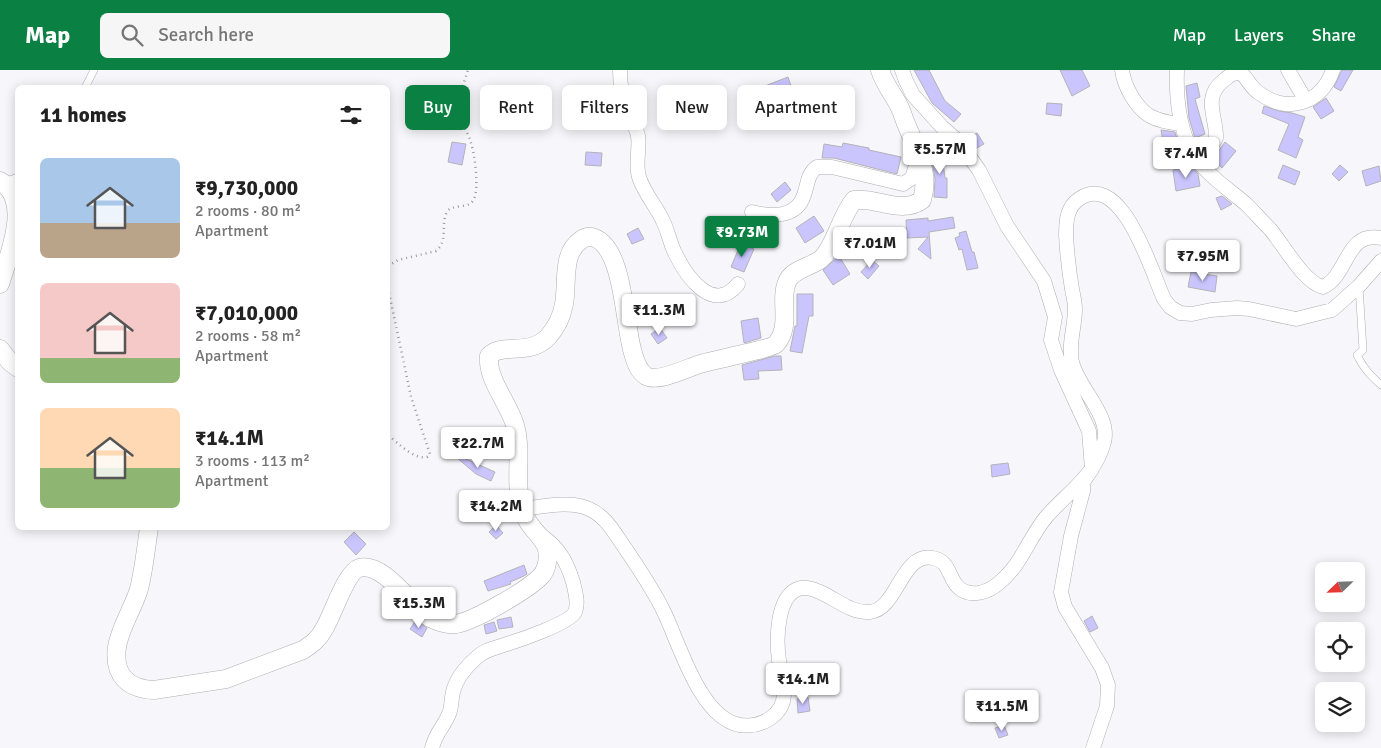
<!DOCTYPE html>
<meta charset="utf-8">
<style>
:root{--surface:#fff;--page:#f6f6f6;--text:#222;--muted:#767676;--accent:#0b8043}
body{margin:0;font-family:Signika,sans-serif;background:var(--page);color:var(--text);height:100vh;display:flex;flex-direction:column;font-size:19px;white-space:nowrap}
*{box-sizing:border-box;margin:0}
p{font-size:16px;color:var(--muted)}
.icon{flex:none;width:28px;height:28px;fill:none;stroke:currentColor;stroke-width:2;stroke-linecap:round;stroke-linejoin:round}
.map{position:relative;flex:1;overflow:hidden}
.side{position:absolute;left:15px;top:15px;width:375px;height:445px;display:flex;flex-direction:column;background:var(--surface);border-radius:8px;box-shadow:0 2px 12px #0003}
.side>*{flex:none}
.hud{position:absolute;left:405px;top:15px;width:475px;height:45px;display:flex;gap:10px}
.needle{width:32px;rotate:247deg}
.tools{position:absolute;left:1315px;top:492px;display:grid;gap:10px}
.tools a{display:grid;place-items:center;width:50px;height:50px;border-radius:8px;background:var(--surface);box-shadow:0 2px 12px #0003;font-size:25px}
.price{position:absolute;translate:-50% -42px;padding:0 11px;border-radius:5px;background:#fff;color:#222;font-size:16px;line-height:32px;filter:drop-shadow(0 1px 2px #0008)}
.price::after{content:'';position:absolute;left:50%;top:30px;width:15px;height:11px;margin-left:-8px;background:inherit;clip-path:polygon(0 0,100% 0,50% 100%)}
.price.current{background:var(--accent);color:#fff}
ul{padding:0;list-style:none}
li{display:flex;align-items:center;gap:15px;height:125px;padding:0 25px}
li span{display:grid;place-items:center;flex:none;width:140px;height:100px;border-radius:8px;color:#555}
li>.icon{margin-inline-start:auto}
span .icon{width:60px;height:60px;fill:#fffc;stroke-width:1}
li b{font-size:21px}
h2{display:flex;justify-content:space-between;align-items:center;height:60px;padding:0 25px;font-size:21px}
.tag{padding:0 18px;border-radius:8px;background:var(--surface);box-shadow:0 2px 12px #0003;font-size:18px;line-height:45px}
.tag.current{background:var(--accent);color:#fff}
header{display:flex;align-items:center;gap:30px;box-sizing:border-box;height:70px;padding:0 25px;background:var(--accent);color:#fff}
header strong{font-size:24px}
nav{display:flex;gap:28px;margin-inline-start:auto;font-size:18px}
.search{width:350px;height:45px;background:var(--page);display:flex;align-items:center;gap:12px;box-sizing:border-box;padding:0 18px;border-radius:8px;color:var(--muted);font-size:19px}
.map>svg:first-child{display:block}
.building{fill:#cac5fd;stroke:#b4b3b8}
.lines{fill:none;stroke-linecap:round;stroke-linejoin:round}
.service-casing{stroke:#aeaeb2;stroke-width:8}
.minor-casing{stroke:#aeaeb2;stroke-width:15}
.tertiary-casing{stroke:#aeaeb2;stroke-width:19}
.path{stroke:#9a999d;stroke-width:2.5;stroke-dasharray:1 4;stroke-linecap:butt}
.service{stroke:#fff;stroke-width:7}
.minor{stroke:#fff;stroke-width:14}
.tertiary{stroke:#fff;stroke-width:18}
</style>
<header>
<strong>Map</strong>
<div class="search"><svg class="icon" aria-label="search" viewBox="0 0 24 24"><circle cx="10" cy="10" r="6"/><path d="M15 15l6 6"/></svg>Search here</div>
<nav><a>Map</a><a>Layers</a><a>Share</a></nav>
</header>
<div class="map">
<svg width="1381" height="678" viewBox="0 0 1381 678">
<rect width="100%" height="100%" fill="#f7f6fb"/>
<path class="building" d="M914,0H929L945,31L961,44L954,52L932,33Z
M1060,0H1082L1090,16L1072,26Z
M1342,0H1353L1341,21L1334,17Z
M788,7L792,19L770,28L765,16Z
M1197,13L1200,27L1195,29L1205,64L1195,68L1189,48L1186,16Z
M1326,28L1334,41L1321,49L1313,37Z
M1047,33L1062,34L1061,46L1046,44Z
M1264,36L1279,41L1292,43L1305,47L1298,67L1303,70L1296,88L1278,80L1289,54L1262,43Z
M1161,60L1175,62L1177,69L1163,71Z
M977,63L984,74L975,79L967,69Z
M452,72L466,74L462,95L448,92Z
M1225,72L1236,81L1222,98L1213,89Z
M843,73L869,78V80L901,87L897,104L834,88H822L824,74L842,77Z
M941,76L945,108H947V128L934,127L935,109L932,90L935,89V77Z
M586,82L602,83L601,96L585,95Z
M1283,95L1300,102L1295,115L1278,108Z
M1340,95L1348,102L1339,111L1332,104Z
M1379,96L1381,111L1366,116L1362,101Z
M1192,97L1198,104L1200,116L1176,121L1173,100Z
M785,112L791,120L777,132L771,124Z
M1222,126L1232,134L1221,140L1216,128Z
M814,146L824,161L805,173L796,158Z
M953,147L955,158L929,162L931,189L918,179L928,167L907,168L906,150L928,148V151Z
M638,158L644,169L632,174L627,164Z
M966,161L972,182H974L978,198L967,200L962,179L959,180L955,168L960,166L959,163Z
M741,173L754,179L744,202L731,197Z
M839,186L850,204L833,215L823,200Z
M872,190L879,196L868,209L861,202Z
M1191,202L1217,206L1215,222L1188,217Z
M797,224H813V246H809L802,283L790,281L795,256H797Z
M758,248L761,268L744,273L741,251Z
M660,258L667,268L658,274L651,264Z
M775,286H781L782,300L758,301L759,309L744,310L742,295Z
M457,385L495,402L491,411L476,404L456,387Z
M1008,393L1010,404L992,407L991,395Z
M496,455L503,463L496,469L489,462Z
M354,462L366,474L356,485L344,472Z
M524,495L527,504L524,506L510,512L511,514L488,521L484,511Z
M1092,546L1098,558L1090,562L1084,551Z
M511,547L513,557L499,559L497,550Z
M416,550L427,558L422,567L410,559Z
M494,552L497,561L486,564L484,555Z
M808,627L810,641L798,643L797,629Z
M1004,655L1008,665L999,668L995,658Z"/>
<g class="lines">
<defs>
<path id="service" d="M85,18L94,0
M4,112L18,107
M1359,216L1363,280L1357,285C1363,298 1371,306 1381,315"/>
<path id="minor" d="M620,0C620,14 622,28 628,41C631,49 636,57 638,66C640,79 635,94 639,107C644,123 656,136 663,151C668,161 670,173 675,183C686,206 713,245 738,214
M902,0L906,11L913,25L942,57L958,71L979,100L1007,156L1044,211L1055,247L1051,270L1061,300L1089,361L1092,399L1083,412V421L1071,466L1061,522L1065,537L1102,598L1108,615L1107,636L1093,678
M1122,0C1124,16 1136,38 1150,46C1159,51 1171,53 1181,54
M1177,0C1176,27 1178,53 1190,78C1203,103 1226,117 1246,134C1254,142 1262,151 1270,159C1283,174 1304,213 1323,217C1349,205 1345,161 1381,168
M1288,0L1306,31
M1202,96L1205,86L1216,68C1217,48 1202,28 1223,11C1229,6 1233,2 1241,3C1248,9 1251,18 1259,23C1288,44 1321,34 1333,0
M752,142C771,147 797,148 804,125C808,115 807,104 817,97H832L903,114L912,108L919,86
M522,439C541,437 571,430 589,439C606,446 615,464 625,478C639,499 653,519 664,542C680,575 700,648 740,655C760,658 784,646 784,623C785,613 780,601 779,590C776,570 776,515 807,518C829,521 847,544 870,542C898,539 901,482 933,488C950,491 948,507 958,517C971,529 989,522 1000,512C1022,494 1029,467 1047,446C1067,423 1096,405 1104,372C1111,345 1078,318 1072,292C1068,274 1075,257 1075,239C1075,232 1073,225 1072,219C1069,201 1067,183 1066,165C1066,151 1067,137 1079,129C1122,99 1152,203 1164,229L1170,237L1180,243L1192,244L1211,240L1237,238L1249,239L1296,249L1332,240L1359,216L1381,191
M432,678C436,662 443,658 449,644C452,637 451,630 453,622C456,608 466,597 476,588C485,579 496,578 507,574C520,570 570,553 575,542C579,533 575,521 573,512C567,492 559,478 542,466"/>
<path id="tertiary" d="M0,111C33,130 8,187 0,214
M0,279L10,292L18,298
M149,458C146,478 144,499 139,519C133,539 120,557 117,577C113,605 128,619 154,620L226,609L303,580C312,574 319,569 324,559C332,547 346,502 359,498C382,491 410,533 427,546C434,551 447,555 456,554C474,551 528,520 541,506C545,502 546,499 547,493C552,471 534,465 526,448C511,419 524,386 515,355C508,332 487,310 489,286C500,272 529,287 548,267C556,258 562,246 564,234C568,214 561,183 581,170C585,167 590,166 595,168C624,180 624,254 633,283C635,290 638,301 646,306C658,313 687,298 700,294C712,290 771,279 776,274C792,256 779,231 787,212C792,199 811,197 821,189C835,177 840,147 854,130C878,127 901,145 922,130C930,103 917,80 907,56C904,50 903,44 900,38C894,25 884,14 880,0"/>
</defs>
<use href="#service" class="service-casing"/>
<use href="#minor" class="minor-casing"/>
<use href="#tertiary" class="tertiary-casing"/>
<path class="path" d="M388,196L398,190L436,181C449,170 440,154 447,142C452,133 469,140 474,129C479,119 475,84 471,73C468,62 460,52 459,41C458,26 464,14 468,0
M388,218L411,327L430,384L427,387C414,390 398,373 388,365"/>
<use href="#service" class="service"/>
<use href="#minor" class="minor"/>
<use href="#tertiary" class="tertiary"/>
</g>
</svg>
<div class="tools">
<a><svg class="needle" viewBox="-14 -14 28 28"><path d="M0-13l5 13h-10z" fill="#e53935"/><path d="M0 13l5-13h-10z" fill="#767676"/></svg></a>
<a><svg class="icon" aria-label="locate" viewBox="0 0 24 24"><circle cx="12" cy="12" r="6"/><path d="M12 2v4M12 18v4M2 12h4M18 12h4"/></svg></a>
<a><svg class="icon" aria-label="layers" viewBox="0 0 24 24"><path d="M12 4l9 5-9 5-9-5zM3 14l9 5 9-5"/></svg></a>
</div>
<b class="price" style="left:940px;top:105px">₹5.57M</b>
<b class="price" style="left:1186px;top:109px">₹7.4M</b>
<b class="price current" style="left:742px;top:188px">₹9.73M</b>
<b class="price" style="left:870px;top:199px">₹7.01M</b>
<b class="price" style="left:1203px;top:212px">₹7.95M</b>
<b class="price" style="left:659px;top:266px">₹11.3M</b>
<b class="price" style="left:478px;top:399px">₹22.7M</b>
<b class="price" style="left:496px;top:462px">₹14.2M</b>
<b class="price" style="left:419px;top:559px">₹15.3M</b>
<b class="price" style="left:803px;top:635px">₹14.1M</b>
<b class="price" style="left:1002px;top:662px">₹11.5M</b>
<div class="hud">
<a class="tag current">Buy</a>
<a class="tag">Rent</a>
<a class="tag">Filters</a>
<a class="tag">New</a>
<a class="tag">Apartment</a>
</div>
<section class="side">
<h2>11 homes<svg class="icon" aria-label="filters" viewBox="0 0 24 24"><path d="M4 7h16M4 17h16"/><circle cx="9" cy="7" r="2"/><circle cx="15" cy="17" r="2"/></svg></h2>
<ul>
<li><span style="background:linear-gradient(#a9c7e8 65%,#b9a48a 0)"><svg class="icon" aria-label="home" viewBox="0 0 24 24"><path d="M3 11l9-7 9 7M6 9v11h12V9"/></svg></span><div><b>₹9,730,000</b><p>2 rooms · 80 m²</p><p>Apartment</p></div></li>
<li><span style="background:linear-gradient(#f6c9c9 75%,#8fb573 0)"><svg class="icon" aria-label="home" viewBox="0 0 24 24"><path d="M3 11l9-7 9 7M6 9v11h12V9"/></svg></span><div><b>₹7,010,000</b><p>2 rooms · 58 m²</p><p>Apartment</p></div></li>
<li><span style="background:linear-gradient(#ffd9b3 60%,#8fb573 0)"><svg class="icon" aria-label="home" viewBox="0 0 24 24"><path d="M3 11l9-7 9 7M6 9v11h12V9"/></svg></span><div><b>₹14.1M</b><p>3 rooms · 113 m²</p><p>Apartment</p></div></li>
</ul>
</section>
</div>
